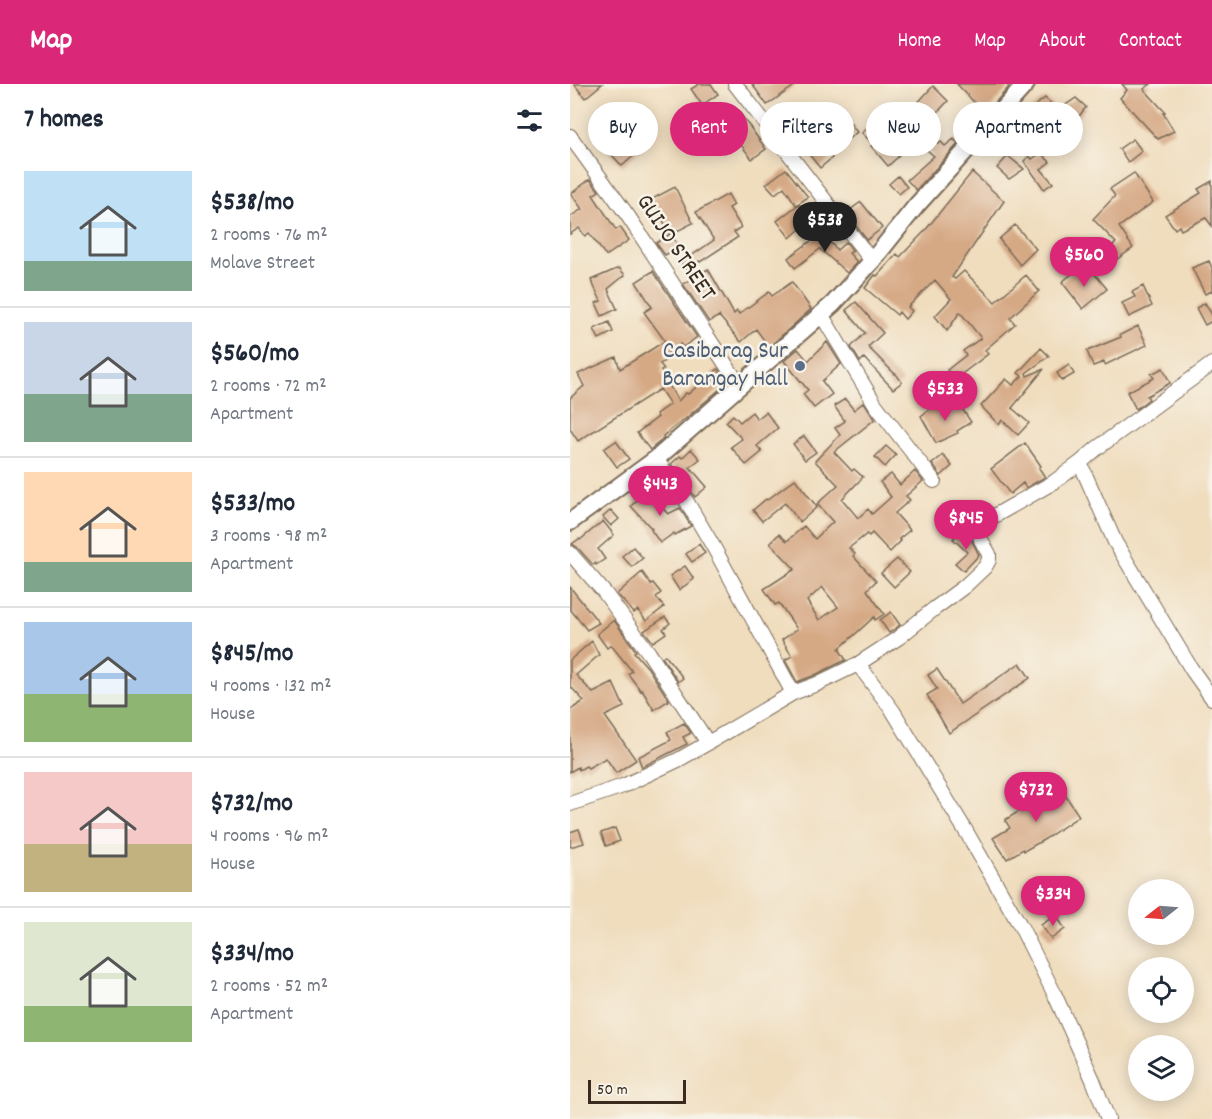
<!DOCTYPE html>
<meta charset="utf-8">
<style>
:root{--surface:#fff;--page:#f2f2f3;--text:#1f2937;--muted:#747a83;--line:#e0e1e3;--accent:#db2777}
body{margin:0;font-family:Dekko,sans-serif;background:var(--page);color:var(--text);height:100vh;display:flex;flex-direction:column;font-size:22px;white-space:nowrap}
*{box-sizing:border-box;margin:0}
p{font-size:20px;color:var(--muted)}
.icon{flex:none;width:33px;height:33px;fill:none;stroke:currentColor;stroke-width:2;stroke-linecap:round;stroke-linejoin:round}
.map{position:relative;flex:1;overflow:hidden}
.sheet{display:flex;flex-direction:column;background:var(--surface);width:570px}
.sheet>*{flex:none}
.guide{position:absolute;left:18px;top:18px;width:534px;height:54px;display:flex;gap:12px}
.needle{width:39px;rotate:253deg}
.buttons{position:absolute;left:558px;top:795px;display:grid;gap:12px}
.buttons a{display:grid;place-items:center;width:66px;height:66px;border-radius:50%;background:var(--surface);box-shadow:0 3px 15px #0003;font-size:30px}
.scale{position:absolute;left:18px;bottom:15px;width:98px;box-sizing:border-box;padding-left:6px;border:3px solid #3b2a1e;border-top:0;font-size:16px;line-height:21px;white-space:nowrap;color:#3b2a1e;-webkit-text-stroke:4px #f7f3e8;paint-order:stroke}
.price{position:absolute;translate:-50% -51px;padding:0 14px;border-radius:21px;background:var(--accent);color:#fff;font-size:20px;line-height:39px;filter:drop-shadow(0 2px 3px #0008)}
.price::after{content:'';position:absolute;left:50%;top:36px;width:18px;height:14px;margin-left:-9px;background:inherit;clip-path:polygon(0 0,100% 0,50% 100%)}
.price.selected{background:#222;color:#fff}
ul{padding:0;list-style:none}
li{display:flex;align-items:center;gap:18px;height:150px;padding:0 24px}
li+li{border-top:2px solid var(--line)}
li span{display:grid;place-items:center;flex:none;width:168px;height:120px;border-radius:0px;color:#555}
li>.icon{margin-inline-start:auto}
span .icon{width:72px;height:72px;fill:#fffc;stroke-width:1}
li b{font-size:26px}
h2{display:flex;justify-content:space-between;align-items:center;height:72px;padding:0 24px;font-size:26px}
.tag{padding:0 21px;border-radius:27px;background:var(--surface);box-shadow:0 3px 15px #0003;font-size:21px;line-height:54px}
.tag.selected{background:var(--accent);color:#fff}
header{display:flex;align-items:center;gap:36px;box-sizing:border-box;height:84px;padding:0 30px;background:var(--accent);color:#fff}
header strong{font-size:28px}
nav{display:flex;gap:33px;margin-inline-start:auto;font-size:21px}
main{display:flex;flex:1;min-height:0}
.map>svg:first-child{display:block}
.building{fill:#d6a985;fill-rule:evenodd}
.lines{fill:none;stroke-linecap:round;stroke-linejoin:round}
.minor-casing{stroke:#7a6956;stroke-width:16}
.tertiary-casing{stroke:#7a6956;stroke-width:20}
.minor{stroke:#fff;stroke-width:14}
.tertiary{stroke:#fff;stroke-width:16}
.service-dot{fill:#5c6f8a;stroke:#f7f3e8;stroke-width:2}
.labels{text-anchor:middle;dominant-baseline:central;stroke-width:5;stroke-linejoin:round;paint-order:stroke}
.street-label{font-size:24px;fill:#3b2a1e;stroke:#f7f3e8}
.service-label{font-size:24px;fill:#4e5e75;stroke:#f7f3e8;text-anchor:end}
</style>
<header>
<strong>Map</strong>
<nav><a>Home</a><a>Map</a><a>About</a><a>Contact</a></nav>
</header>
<main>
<section class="sheet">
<h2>7 homes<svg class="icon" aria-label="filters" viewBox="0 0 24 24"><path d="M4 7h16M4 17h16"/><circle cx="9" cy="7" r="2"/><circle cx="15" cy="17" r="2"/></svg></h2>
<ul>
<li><span style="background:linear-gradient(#bfe0f5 75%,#7fa58c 0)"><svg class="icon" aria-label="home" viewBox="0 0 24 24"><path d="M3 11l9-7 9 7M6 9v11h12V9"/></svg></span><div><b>$538/mo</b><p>2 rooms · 76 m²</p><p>Molave Street</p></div></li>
<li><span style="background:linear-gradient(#c9d6e8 60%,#7fa58c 0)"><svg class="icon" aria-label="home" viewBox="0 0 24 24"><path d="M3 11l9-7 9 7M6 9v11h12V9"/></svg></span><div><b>$560/mo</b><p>2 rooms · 72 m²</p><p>Apartment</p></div></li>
<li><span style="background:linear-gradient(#ffd9b3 75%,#7fa58c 0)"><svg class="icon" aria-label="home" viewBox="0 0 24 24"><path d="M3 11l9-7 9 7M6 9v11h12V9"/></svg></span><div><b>$533/mo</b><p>3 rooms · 98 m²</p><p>Apartment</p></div></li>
<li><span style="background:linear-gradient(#a9c7e8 60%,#8fb573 0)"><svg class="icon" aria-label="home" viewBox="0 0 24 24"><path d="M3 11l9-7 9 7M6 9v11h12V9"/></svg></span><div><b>$845/mo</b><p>4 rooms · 132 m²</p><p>House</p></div></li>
<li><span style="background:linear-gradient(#f6c9c9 60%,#c2b280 0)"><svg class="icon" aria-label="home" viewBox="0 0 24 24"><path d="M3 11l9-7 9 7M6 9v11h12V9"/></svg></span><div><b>$732/mo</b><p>4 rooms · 96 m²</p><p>House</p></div></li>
<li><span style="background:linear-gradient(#dfe7d0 70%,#8fb573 0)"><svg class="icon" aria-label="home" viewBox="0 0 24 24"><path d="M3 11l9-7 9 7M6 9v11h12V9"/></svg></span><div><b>$334/mo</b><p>2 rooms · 52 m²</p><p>Apartment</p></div></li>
</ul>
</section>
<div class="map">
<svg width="642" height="1035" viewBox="0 0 642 1035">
<rect width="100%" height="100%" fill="#f7f3e8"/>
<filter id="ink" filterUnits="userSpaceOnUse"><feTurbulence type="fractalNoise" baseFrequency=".0167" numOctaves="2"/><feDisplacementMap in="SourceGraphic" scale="12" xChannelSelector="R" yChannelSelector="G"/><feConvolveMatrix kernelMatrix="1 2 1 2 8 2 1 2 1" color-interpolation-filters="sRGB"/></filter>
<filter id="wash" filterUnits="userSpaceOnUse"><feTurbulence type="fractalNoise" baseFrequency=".008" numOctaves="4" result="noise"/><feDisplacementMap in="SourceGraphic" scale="24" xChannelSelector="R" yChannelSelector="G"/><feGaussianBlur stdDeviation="1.35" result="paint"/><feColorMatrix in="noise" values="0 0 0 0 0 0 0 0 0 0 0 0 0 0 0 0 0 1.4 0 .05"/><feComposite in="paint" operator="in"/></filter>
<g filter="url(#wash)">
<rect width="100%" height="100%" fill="#f0ddbe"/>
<g id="blocks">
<path class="building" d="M4,0H32L15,14Z
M129,0H141L148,10L132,21L121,5Z
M182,0H227L197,21Z
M387,0H436L439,3L415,30Z
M552,0H581L574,5L595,28L593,29L604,47L588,55L550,14L557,6Z
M363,2L378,17L351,46L368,60L371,58L375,62L384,55L388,60L346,106L337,96L364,72L337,49L353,30L344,23Z
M475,14L488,26L506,14L516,23L510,31L499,38L501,41L494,50L475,65L449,34Z
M141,27L150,39L136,48L128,36Z
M169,28L196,65L182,75L167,56L171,53L158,36Z
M280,39L287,48L259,70L262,74L250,84L238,69L236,70L228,59L240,50L250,63Z
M301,40L313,52L314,51L325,64L323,65L329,72L318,82L301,62L303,60L292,49Z
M57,42L75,62L52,82L34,62Z
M563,55L572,67L558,78L549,65Z
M471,69L480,78L471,85L483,99L474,105L454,77L459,72L462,75Z
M438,72L454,85L439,95L427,84Z
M216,85L238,113L226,121L214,103L205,110L196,100Z
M402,88L434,117L382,193L385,195L394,187L425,218L456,191L469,207L440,234L445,240L415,266L418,270L385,295L377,286L396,271L393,267L411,254L390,228L377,247L365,232L381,215L365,196L338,223L342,227L335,235L329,228L327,231L295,204L305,191L307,192L327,170L330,173L354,148Z
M564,89L583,118L549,143L563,164L543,178L536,167L546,159L523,135L545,112L540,105Z
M328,92L337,103L329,110L319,100Z
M20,95L29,107L23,111L46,146L50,143L59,156L36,172L19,149L15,152L9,144L0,150V133L12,125L1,110Z
M642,97V142L636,134L611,146L609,142L605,145L595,131L631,109L628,105Z
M105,103L123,139L101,150L109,163L95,171L86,159L100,150L82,115Z
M158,110L164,121L159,124L171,143L164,148L168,153L130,178L129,177L115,186L111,179L144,156L126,128Z
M291,118L312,144L297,156L276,129Z
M229,120L240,136L220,154L207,137Z
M445,141L466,165L450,181L429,155Z
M252,149L267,166L276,158L283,167L279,169L287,178L277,189L250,165L225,184L218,174Z
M639,177L642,184V207L635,210L622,184Z
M49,184L55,191L38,205L47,225L32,232L26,219L31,217L21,196Z
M509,184L517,194L524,189L537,205L513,225L492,198Z
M138,185L164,230L167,227L169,230L199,208L202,212L222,198L241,225L199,263L186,245L171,258L149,232L139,238L113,200Z
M83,187L127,253L113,263L110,260L94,272L96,276L90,280L94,285L91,287L108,317L116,309L118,310L148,285L157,299L115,335L93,352L94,354L80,366L67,349L88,333L86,330L100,320L90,305L8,357L0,345V314L14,302L8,290L46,273L50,285L95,257L74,228L82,223L66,198Z
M573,202L582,222L559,233L552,219L565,213L562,208Z
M286,218L313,249L298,263L325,290H326L332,298L323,305L294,274L290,278L281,263L295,249L276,226Z
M635,219L642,231V237L635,241L626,224Z
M39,238L43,248L29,255L24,245Z
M568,242L577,261L535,281L534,278L523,282L517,267L551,253L550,251Z
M257,258L271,280L252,297L262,310L244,324L233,310L238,306L214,277L228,265L238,277Z
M471,264L479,272L456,289L457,292L474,285L442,324L459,339L448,351L432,336L429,341L411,322L436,295L443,301L452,292L448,289Z
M499,281L504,290L492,297L487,289Z
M593,284L600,299L577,312L579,315L566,325L557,308L584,294L581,290Z
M275,315L284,326L294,318L305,335L264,368L282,387L284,385L293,393L272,415L288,434L298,425L302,430L321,413L310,398L321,390L330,401L345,387L353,397L336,412L340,416L325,429L340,446L329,455L331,457L320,468L302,449L299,452L297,450L279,464L285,470L283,472L306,497L297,506L314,530L305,536L304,533L269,565L276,576L243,592L227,598L215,576L222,572L212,556L227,545L209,519L205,521L194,505L225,485L200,459L209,450L217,457L234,442L245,455L263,438L247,420L268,401L245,377L270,351L265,344L275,337L264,322ZM252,503L268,523L249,536L237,517Z
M370,317L377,329L387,323H391L401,338L387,347L388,349L366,359L351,332Z
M182,328L187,335L196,328L208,344L187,362L192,368L176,381L161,363L172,355L156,338L163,331L170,338Z
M234,352L246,368L235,376L223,360Z
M46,357L59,375L47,383L34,365Z
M455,359L471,382L469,384L475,393L456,404L453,399L440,410L421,385Z
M316,362L326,371L315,383L305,373Z
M121,365L130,375L120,383L137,403L125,413L101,380L110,372L112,374Z
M373,371L382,382L371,392L362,380Z
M225,395L247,423L230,438L215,419L192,437L183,426L196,415L197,416Z
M73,403L98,430L110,424L121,442L105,451L104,449L90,459L81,446L82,445L61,422L70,413L66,410Z
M41,426L49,435L41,442L33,433Z
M33,437L44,451L28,465L35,475L26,481L25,479L23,481L7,463L2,460L9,455L10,456Z
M391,446L402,457L409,471L394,487L385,479L397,468L383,455Z
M129,460L135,469L122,478L116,470Z
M63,463L73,474L62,483L52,472Z
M327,475L340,488L324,503L311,489Z
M115,482L124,495L109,506L100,492Z
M72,488L81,500L83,499L91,509L86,513L94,523L76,537L68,526L64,529L47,510Z
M0,503L29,539L17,546L0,525Z
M321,528L330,541L319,549L310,536Z
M95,533L100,539L93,545L96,549L83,558L74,547Z
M44,536L66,567L64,568L78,584L99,616L84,626L72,606L71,607L58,590L62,587L41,561L37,564L27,550Z
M22,557L29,571L6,591L23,609L43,599L54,623L35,632L66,676L46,689L36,674L18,684L16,682L9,686L8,683L0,688V626L14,617L0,602V576Z
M95,571L113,594L108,598L92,573Z
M450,579L460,594L379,649L357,611L367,605L358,591L367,585L390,620Z
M114,639L121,649L113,653L117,660L72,683L68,673L101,656L97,648Z
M490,703L509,732L475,755L454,767L453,765L437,775L423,754L440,744L435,736L451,726L452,728Z
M45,744L50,757L36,762L31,749Z
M9,745L14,759L0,763V748Z
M486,831L495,845L481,855L471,841Z"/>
</g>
</g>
<g filter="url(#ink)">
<use href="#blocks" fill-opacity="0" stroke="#7a6956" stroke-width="1.5"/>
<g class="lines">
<defs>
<path id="minor" d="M165,0L302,177
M0,52L58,132L170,302
M251,230L305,320L364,397
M86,375L117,418L143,462L223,609
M510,379L545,458L622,586L642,614
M0,469L34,508L79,569L138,659L223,609L247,600L288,580L323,627L397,749L451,843L484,909L523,996L538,1035
M288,580L328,554L364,525L395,502L415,483L419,476V470L411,456L410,450L411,446L419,435L484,398L510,379L526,365L642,280
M0,720L53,702L108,676L138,659"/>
<path id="tertiary" d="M0,438L86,375L263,220L302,177L346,122L456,0"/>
</defs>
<use href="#minor" class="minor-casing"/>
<use href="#tertiary" class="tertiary-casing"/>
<use href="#minor" class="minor"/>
<use href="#tertiary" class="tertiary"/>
</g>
</g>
<circle class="service-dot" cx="230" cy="282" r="6"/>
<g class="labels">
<g class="street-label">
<text transform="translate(105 164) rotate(56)">GUIJO STREET</text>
</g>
<g class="service-label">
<text x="218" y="268">Casibarag Sur<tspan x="218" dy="28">Barangay Hall</tspan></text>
</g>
</g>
</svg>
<div class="buttons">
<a><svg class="needle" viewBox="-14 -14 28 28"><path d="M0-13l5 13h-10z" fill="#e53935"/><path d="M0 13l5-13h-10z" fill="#747a83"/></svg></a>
<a><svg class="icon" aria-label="locate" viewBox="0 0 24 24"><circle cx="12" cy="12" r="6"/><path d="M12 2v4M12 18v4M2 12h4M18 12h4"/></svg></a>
<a><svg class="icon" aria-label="layers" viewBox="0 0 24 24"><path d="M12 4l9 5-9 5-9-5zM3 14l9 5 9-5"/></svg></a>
</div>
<div class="scale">50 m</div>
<b class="price selected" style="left:255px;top:169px">$538</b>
<b class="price" style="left:514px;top:204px">$560</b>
<b class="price" style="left:375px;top:338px">$533</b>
<b class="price" style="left:90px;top:433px">$443</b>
<b class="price" style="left:396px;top:467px">$845</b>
<b class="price" style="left:466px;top:739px">$732</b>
<b class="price" style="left:483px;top:843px">$334</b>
<div class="guide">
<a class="tag">Buy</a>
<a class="tag selected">Rent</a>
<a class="tag">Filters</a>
<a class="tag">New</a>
<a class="tag">Apartment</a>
</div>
</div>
</main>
